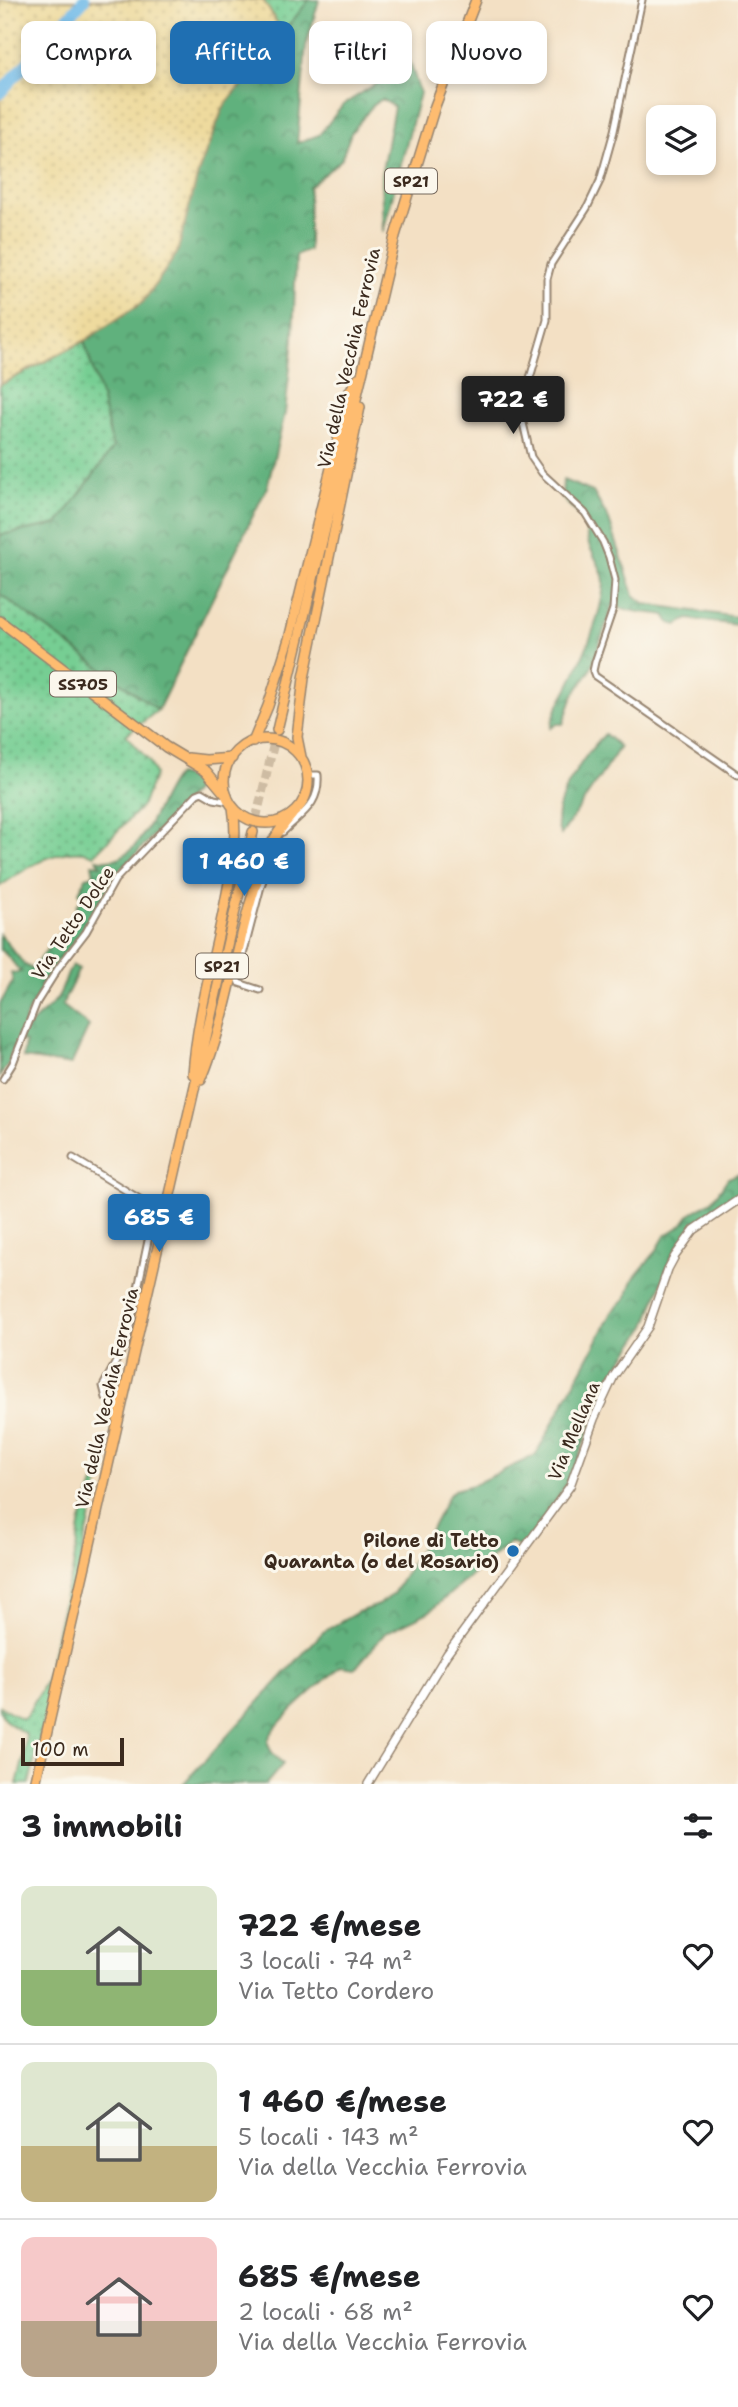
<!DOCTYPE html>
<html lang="it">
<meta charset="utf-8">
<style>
:root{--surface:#fff;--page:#f6f6f6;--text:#202124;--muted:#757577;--line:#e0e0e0;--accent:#1f6fb2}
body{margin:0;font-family:"Shantell Sans",sans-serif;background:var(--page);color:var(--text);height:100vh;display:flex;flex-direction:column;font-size:26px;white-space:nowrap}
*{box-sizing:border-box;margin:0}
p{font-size:23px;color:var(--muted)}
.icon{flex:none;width:38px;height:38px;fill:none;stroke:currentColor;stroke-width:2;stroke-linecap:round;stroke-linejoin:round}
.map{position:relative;height:1784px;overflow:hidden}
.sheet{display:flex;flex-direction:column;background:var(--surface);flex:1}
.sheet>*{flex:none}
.top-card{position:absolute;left:21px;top:21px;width:696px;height:63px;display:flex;gap:14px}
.buttons{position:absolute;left:646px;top:105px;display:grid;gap:14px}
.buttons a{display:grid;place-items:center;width:70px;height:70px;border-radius:14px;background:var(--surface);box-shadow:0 4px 10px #0003;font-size:35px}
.scale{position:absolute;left:21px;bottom:18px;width:103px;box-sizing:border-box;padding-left:7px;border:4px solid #3b2a1e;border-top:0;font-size:19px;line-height:24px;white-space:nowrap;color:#3b2a1e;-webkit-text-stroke:5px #fbf7ec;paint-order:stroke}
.price{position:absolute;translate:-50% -60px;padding:0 16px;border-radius:7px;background:var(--accent);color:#fff;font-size:23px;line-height:46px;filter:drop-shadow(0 2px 4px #0008)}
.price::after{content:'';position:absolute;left:50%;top:42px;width:21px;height:16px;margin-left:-10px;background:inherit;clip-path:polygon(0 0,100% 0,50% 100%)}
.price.selected{background:#222;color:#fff}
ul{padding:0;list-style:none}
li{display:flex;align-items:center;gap:21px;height:175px;padding:0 21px}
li+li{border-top:2px solid var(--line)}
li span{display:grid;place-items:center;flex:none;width:196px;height:140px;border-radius:14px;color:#555}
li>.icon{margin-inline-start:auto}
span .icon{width:84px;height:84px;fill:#fffc;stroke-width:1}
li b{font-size:30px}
h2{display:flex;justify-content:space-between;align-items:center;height:84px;padding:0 21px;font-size:30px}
.tag{padding:0 24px;border-radius:14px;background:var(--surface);box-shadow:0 4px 10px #0003;font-size:24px;line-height:63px}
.tag.selected{background:var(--accent);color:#fff}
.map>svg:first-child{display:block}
.grass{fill:url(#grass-dots);stroke:#587c58;stroke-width:2}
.forest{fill:url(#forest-crowns);stroke:#4e6e4e;stroke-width:2}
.sand{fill:url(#sand-dots);stroke:#94825e;stroke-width:2}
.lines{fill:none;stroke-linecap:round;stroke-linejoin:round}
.river{stroke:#70bae8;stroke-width:12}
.primary-tunnel{stroke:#cebca3;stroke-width:9;stroke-dasharray:9 4.5;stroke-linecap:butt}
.minor-casing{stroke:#978571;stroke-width:9}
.tertiary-casing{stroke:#978571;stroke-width:10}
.primary-casing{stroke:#978571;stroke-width:12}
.trunk-casing{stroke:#978571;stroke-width:12}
.minor{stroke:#fff;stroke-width:5}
.tertiary{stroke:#fff;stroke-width:7}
.primary{stroke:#febc70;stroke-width:9}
.trunk{stroke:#febc70;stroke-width:9}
.poi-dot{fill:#1f6fb2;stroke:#fbf7ec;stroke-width:2.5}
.labels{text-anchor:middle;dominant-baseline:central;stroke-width:6;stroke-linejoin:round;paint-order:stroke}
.shield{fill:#fbf7ec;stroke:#75685c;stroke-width:2}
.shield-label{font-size:16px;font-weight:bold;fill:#3b2a1e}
.street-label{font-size:18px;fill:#3b2a1e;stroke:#fbf7ec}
.poi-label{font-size:18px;font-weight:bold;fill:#3b2a1e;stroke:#fbf7ec;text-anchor:end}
</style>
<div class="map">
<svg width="738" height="1784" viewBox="0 0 738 1784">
<defs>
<pattern id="grass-dots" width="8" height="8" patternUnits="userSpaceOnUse" patternTransform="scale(1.75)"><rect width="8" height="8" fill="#76ce93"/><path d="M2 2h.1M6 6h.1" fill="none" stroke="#62a777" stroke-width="1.8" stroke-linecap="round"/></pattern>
<pattern id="forest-crowns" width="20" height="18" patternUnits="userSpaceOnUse" patternTransform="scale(1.75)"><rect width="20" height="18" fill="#60b17d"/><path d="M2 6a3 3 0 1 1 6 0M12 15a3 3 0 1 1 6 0" fill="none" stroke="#509066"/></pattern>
<pattern id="sand-dots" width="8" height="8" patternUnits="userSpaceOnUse" patternTransform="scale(1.75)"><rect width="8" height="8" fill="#eeda9e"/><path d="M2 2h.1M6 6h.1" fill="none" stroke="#cdbb88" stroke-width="1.8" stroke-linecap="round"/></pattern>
</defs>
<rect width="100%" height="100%" fill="#fbf7ec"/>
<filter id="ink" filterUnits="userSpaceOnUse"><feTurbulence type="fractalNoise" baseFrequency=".0143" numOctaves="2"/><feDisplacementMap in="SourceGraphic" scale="14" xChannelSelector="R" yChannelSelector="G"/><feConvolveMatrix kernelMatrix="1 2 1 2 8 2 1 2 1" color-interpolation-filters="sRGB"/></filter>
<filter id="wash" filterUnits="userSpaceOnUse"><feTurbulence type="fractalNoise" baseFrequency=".00686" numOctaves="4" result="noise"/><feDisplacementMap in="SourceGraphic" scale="28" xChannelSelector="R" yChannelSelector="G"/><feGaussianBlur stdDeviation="1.57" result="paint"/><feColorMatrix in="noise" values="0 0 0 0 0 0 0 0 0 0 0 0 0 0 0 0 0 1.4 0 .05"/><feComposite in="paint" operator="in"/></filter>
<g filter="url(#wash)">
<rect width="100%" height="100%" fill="#f3e0c4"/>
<path class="grass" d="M263,0H309L303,10L282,31Z
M84,341L101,396L113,448L58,524L0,535V385Z
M0,594L158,710L126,735L149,761L155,774L142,806L94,855C63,842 25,869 0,886Z
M107,1447L29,1784H17L24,1757L26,1734C14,1726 0,1721 0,1706L22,1719L27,1715L45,1682L67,1587L72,1574L81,1521Z"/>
<path class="forest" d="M309,0H319L306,46L297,143L319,135L343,105L377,83L396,55L410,62L420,93L383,232L381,175L394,107L382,99L373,105L351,133L341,160L309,187V250L296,256L293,339L285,413L267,487L158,710L0,594V535L58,524L113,448L101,396L84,341L143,302L199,170L223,108Z
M563,480L593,492L609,520L634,595L645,604L738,617V625L688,619L677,625L670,623L665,615C647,612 630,613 613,605L590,671L573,696L563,724H557L551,728C553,713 561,701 568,688C583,657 601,619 604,584C605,565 582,548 587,523L562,498Z
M605,734L620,747L561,835C545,808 586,753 605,734Z
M177,775L194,779L198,787L137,853L115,874L81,934L56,962L28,1012L23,1026L29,1027C36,1017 46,1012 54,1002C64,991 65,977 72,965L79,969L62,1005L89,1026L71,1065L23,1058L25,1042L19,1040L11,1053L10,1061L0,1076V1004L13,981L11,973L21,972C13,965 9,954 0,950V934L24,964L32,969L61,931L64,930L65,924L74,920L77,904L82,900L79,892L86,877L94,875L92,864L101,865L97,859C143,870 155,799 177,775Z
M738,1174V1194L696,1222L672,1255L646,1326L610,1378L572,1473L556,1501L524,1545L519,1547L510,1542L429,1612L385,1633L359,1664L354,1668L341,1666C325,1681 272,1723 268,1741C267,1750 278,1758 283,1764L266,1784H183L323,1632L358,1612L378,1605L393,1594L421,1548L449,1495L454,1490L473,1485L534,1456L538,1451L603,1330L612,1312L626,1298L634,1278L655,1253L665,1236L682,1225L690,1214L713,1200L728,1178Z"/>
<path class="sand" d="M0,0H263L282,31L223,108L199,170L177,253L143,302L84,341L0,385Z"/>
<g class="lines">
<path class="river" d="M0,93L84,0"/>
</g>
</g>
<g filter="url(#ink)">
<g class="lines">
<path class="primary-tunnel" d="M253,832L277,730"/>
<defs>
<path id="minor" d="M642,0L614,131L600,181L587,208L551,264L547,279V320L523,402V423L531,457L542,473L585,513L603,542L609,557L615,580L613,609L595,662L593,671L595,676L738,775
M283,832C301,813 320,806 318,775H308
M260,990L239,983L237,978L261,886L276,843
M3,1079L13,1063L37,1002L59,967L86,932L115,880L197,794L202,792L214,799L230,802
M73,1158L151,1206L154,1212L127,1341L103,1386L106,1398L122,1405"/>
<path id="tertiary" d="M368,1784L447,1654L570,1486L594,1419L614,1376L648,1327L668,1269L675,1256L694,1230L738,1200"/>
<path id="primary" d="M277,730L395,236L435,106L476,0
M224 781a42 42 0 1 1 84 0a42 42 0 1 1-84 0Z
M253,742L268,706L289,639L350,391L358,378
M301,757L297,737L304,678L360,407
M193,1074C197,1015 215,957 226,898C232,868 238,838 233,807
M201,1080C226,1021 234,957 252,897C262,864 269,840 292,815
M35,1784L253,832"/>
<path id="trunk" d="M0,621L166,747L206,771L227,796
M188,758L206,760L232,758"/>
</defs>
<use href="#minor" class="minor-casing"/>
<use href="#tertiary" class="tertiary-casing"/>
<use href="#primary" class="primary-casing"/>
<use href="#trunk" class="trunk-casing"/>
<use href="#minor" class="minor"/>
<use href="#tertiary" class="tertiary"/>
<use href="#primary" class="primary"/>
<use href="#trunk" class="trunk"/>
</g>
</g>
<circle class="poi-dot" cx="513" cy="1551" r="7"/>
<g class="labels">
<g class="shield">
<rect x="385" y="168.5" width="52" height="25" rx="5"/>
<rect x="50" y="671.5" width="66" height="25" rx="5"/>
<rect x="196" y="953.5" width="52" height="25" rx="5"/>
</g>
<g class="shield-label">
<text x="411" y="181">SP21</text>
<text x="83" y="684">SS705</text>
<text x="222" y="966">SP21</text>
</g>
<g class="street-label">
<text transform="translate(349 358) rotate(-77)">Via della Vecchia Ferrovia</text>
<text transform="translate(73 923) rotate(-56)">Via Tetto Dolce</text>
<text transform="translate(107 1398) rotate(-77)">Via della Vecchia Ferrovia</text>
<text transform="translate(574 1431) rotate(-67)">Via Mellana</text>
</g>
<g class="poi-label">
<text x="499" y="1541">Pilone di Tetto<tspan x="499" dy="21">Quaranta (o del Rosario)</tspan></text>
</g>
</g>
</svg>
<div class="buttons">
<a><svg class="icon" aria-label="layers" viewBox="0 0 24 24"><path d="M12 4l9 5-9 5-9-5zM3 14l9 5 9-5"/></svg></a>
</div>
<div class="scale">100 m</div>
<b class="price selected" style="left:513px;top:436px">722 €</b>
<b class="price" style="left:244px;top:898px">1 460 €</b>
<b class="price" style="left:159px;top:1254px">685 €</b>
<div class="top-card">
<a class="tag">Compra</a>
<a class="tag selected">Affitta</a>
<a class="tag">Filtri</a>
<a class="tag">Nuovo</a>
</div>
</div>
<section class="sheet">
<h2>3 immobili<svg class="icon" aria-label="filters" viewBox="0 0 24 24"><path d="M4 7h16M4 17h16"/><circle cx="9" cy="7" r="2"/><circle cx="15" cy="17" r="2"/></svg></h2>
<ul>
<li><span style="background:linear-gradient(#dfe7d0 60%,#8fb573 0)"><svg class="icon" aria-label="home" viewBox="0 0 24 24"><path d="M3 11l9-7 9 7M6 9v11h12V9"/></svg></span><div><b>722 €/mese</b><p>3 locali · 74 m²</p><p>Via Tetto Cordero</p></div><svg class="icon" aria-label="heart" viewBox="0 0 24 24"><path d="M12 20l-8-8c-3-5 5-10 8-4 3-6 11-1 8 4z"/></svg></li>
<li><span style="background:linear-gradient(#dfe7d0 60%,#c2b280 0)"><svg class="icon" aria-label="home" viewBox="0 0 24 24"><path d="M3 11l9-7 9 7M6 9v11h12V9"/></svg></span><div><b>1 460 €/mese</b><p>5 locali · 143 m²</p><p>Via della Vecchia Ferrovia</p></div><svg class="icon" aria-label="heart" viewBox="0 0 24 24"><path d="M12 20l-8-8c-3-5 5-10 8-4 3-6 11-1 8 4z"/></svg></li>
<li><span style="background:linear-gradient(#f6c9c9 60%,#b9a48a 0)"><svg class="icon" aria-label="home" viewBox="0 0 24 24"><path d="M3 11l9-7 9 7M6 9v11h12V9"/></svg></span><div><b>685 €/mese</b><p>2 locali · 68 m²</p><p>Via della Vecchia Ferrovia</p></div><svg class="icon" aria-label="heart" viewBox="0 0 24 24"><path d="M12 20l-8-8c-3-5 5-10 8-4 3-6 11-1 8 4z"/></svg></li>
</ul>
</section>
